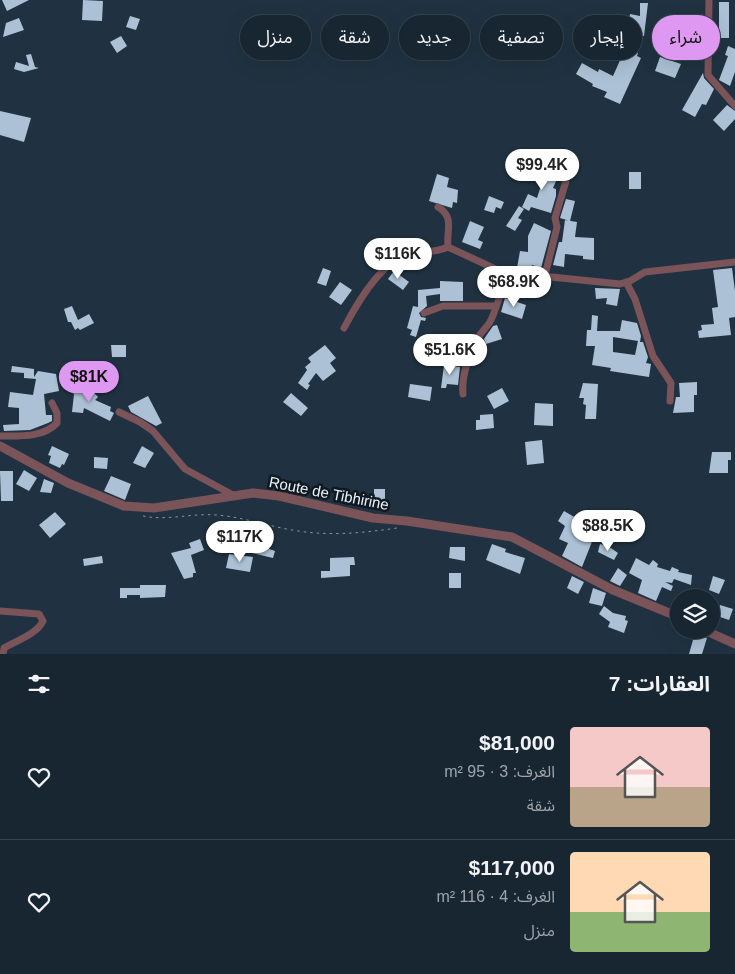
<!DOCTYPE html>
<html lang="ar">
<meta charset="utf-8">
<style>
:root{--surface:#182631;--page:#25323d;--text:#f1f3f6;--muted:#9fa5ab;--line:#36434d;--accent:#de98f2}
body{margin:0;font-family:Arial,"Noto Sans Arabic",sans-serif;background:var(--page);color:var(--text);direction:rtl;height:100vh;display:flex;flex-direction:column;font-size:19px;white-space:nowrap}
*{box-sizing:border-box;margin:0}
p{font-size:16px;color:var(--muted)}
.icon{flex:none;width:28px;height:28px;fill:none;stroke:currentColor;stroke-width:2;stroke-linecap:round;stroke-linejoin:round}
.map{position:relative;height:654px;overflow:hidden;direction:ltr}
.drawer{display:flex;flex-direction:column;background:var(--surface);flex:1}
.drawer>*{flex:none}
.banner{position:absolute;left:15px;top:15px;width:705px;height:45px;direction:rtl;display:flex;gap:10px}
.tools{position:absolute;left:670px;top:589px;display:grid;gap:10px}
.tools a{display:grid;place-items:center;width:50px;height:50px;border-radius:50%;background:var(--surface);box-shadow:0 5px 20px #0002,0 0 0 1px var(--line);font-size:25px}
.price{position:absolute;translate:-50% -42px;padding:0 11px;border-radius:18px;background:#fff;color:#222;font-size:16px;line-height:32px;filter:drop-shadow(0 1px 2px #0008)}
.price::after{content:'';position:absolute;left:50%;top:30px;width:15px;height:11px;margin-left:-8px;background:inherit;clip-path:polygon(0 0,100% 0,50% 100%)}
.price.current{background:var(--accent);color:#111}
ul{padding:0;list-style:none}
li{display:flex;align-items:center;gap:15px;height:125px;padding:0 25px}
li+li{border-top:1px solid var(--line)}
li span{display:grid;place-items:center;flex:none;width:140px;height:100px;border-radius:5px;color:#555}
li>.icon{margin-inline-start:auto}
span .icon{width:60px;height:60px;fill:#fffc;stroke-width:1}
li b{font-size:21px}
h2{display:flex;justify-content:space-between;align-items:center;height:60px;padding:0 25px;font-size:21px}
.pill{padding:0 18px;border-radius:22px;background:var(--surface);box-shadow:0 5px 20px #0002,0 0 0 1px var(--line);font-size:18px;line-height:45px}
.pill.current{background:var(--accent);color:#111}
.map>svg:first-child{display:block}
.building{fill:#acc1d5;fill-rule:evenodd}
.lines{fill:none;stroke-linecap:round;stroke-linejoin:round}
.path{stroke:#8896a2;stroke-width:1;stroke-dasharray:2.5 4;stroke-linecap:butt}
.minor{stroke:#7b5459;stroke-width:7}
.tertiary{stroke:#7b5459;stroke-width:9}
.labels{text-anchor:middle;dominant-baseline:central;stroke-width:5;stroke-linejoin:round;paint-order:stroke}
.street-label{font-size:15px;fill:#e8f3fd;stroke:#111920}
</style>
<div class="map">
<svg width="735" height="654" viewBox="0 0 735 654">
<rect width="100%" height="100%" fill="#203241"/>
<path class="building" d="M2,0H29L7,11Z
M83,0L103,1L102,21L82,20Z
M719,2H729V38H719Z
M640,3H648L644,36L633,35L627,48L638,53L637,56L641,58L620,104L604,97L607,92L592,86L593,84L576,74L582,63L598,72L599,69L613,76L621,58L607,52L609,47L594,40L602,22L627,36L630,14L640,16Z
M130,16L140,19L136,30L126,27Z
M19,18L24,30L3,37L6,23Z
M541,19L553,33L540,45L542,47L536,53L521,37Z
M667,27H673V31H680V51H667Z
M121,36L127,46L117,53L110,42Z
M728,46L735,49V72L730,86L719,80L728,56L725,55Z
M31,54L35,67L39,68L24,72L14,69L16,62L29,66L26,55Z
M660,57L681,64L675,78L655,71Z
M703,73L704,78L714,89L706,105L702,104L695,117L682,110Z
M727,105L735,111V119L724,131L713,120Z
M0,111L31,118L24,142L0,135Z
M534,161L542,162L545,165L544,175L557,179L553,188L556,189V196L551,213L531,207L529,211L522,207L528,194L537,198L544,176L532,175Z
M629,172H641V189H629Z
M437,174L449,178L447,187L458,190L457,203L453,202L452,208L429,201Z
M489,196L504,202L501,209L496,207L494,213L484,210Z
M566,199L575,201L570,221L560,218Z
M519,206L524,209L518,218L522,220L515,231L506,226Z
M565,220L577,222L575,237L594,238V260L583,259V256L565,254L564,267L553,265L559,242H562Z
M470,221L484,227L478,240L483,242L480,249L462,242Z
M534,223L551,231L541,268L532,265L531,270L517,268L520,251L528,252V236Z
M323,268L331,271L326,286L317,283Z
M732,268L735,291V317L729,318L731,335L699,338L698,331L702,330L701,325L714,324L712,308L718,307L713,270Z
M394,271L409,282L403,290L388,279Z
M511,278L536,281L535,284L539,285V292L515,291L516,286L509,285Z
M440,281L463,282V301H440V294L426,296L427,306L419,313L421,317L426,318L425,321L421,320L416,337L410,335L412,330L407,328L413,306L418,307V290L440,288Z
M340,282L352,290L341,305L329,297Z
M595,288L620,289L617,306L606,304L607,298L596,299Z
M505,298L526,305L522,319L501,312Z
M72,306L78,320L89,314L94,323L80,330L78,328L75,330L71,322H68L64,309Z
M592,315L598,316L597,331H620L622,320L637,323L641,336L640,342H643L648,357L646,363L651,364L649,377L610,371L611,368L592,365L595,346H586L587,330H591ZM613,337L638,341L635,355L613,352Z
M497,325L502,339L486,344L484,339L493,326Z
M111,345H126V357H112Z
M325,345L336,358L330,363L336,371L323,381L316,373L308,384L310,385L307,390L298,383L307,370L305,367L311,362L308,358Z
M100,362L102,381L86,382V375L76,376L75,365Z
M444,365L460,367L458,385L447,384L446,388H441Z
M12,366L34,369V377L38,371L56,374L59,391L44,394L46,415H52V421L48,423L30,430L4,431L3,425L19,424V408L8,407L10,392L33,395L36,379L24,378V373L11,372Z
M697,382V395H694V412L673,413L676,397H680L679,383Z
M583,383L598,384L596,419H585L586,405L583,404L584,398H579Z
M73,384L87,392L86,384L98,397L95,400L111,407L110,411L114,413L110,421L84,408L83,413L72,412L74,394L69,391Z
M410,384L432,387L430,401L408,397Z
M502,388L509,401L494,409L487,396Z
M291,393L308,408L301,416L283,402Z
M148,396L162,423L156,426L131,412L128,406Z
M535,403L553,404V426L534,425Z
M493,414L494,428L476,430V420H480V415Z
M542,440L544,463L527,465L525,442Z
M52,446L69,454L64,465L62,464L60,468L49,463L51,456L48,455Z
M142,446L154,453L145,468L133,463Z
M712,452H731V460H728V473H709Z
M94,457L108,458L107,469L94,468Z
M24,470L37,478L29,491L16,484Z
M0,471H13V501H1Z
M111,476L131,484L125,500L104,491Z
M44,479L54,483L51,493L40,492Z
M374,489H385V502H374Z
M564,511L576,518L574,520L597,529L582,567L562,556L568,543L559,539L565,526L558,521Z
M55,512L66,524L50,538L39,525Z
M223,530H236V540L224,541Z
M200,539L204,550L191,555L196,573H193V577L184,579L171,553L191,548L189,543Z
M255,544L275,551L273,558L252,553Z
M492,544L506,549L505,552L525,558L520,574L486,560Z
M600,544L608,546L618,553L614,560L598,552Z
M450,547H465V561L449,558Z
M229,554L253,557L250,572L226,568Z
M102,556L103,563L84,566L83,559Z
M354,557L355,565H350V576L321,578V571H330V558Z
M636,558L649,565L653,560L658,564L657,567L670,571L672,567L679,570L678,572L692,575L691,585L674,579L672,583L665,582L673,586L671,591L662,587L656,601L638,593L642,580L629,573Z
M618,568L627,575L620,586L610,581Z
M449,573H461V588H449Z
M572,576L584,582L578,594L567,588Z
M713,576L725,580L719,594L709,590Z
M140,585H166L165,597L140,598V595H127V598H120V588H140Z
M593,588L606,593L602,606L589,603Z
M711,604L719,608L720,605L733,609L729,620L711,614Z
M604,606L613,613L626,616L625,620L628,621L624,633L608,627L610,622L599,614Z
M695,633L707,638L702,654H689Z"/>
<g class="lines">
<path class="path" d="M143,516C168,521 191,513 216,515C244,517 270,527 298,531C332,536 363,533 397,528"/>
<path class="minor" d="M709,0L708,75L735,106
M438,207C455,217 446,231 448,247
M545,275L557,227L555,218L566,181L546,158
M626,282L635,299L653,356L671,383L670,401
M424,313L443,306H496
M344,328C356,305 382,260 410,254C424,251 435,253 448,247L502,272L620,284L630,281L645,272L735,262
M463,394C461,376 470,351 479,336C483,330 488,326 491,320C498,305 502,288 507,272
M119,412L140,422L153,431L185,469L233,495
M0,436C19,436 43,438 57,423V413L52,403
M0,611L39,614L43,621C37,634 16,641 4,648L3,654"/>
<path class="tertiary" d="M0,446L68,483L124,506L154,508L253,493L279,496L373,518L407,521L512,537L613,590L679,617
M704,630L735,644"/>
</g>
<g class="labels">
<g class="street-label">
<text transform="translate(329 493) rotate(11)">Route de Tibhirine</text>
</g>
</g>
</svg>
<div class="tools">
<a><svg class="icon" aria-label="layers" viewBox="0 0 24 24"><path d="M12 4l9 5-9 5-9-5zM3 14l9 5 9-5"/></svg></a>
</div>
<b class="price" style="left:542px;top:191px">$99.4K</b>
<b class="price" style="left:398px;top:280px">$116K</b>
<b class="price" style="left:514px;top:308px">$68.9K</b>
<b class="price" style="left:450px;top:376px">$51.6K</b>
<b class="price current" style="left:89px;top:403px">$81K</b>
<b class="price" style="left:608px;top:552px">$88.5K</b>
<b class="price" style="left:240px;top:563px">$117K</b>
<div class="banner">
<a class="pill current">شراء</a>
<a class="pill">إيجار</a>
<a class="pill">تصفية</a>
<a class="pill">جديد</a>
<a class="pill">شقة</a>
<a class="pill">منزل</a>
</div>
</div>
<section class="drawer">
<h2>العقارات: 7<svg class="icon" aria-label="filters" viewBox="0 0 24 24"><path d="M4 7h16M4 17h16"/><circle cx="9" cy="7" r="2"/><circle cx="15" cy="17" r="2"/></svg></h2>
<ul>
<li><span style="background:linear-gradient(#f6c9c9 60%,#b9a48a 0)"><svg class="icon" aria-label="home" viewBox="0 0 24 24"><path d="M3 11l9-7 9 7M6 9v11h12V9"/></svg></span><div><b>$81,000</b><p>الغرف: 3 · 95 m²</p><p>شقة</p></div><svg class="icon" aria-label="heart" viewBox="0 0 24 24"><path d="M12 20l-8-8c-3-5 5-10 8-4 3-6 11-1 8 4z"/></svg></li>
<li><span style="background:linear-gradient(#ffd9b3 60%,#8fb573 0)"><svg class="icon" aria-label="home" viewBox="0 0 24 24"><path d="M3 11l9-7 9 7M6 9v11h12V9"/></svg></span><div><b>$117,000</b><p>الغرف: 4 · 116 m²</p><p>منزل</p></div><svg class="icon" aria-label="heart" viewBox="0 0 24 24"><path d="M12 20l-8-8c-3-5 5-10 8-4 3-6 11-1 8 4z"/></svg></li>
</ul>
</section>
